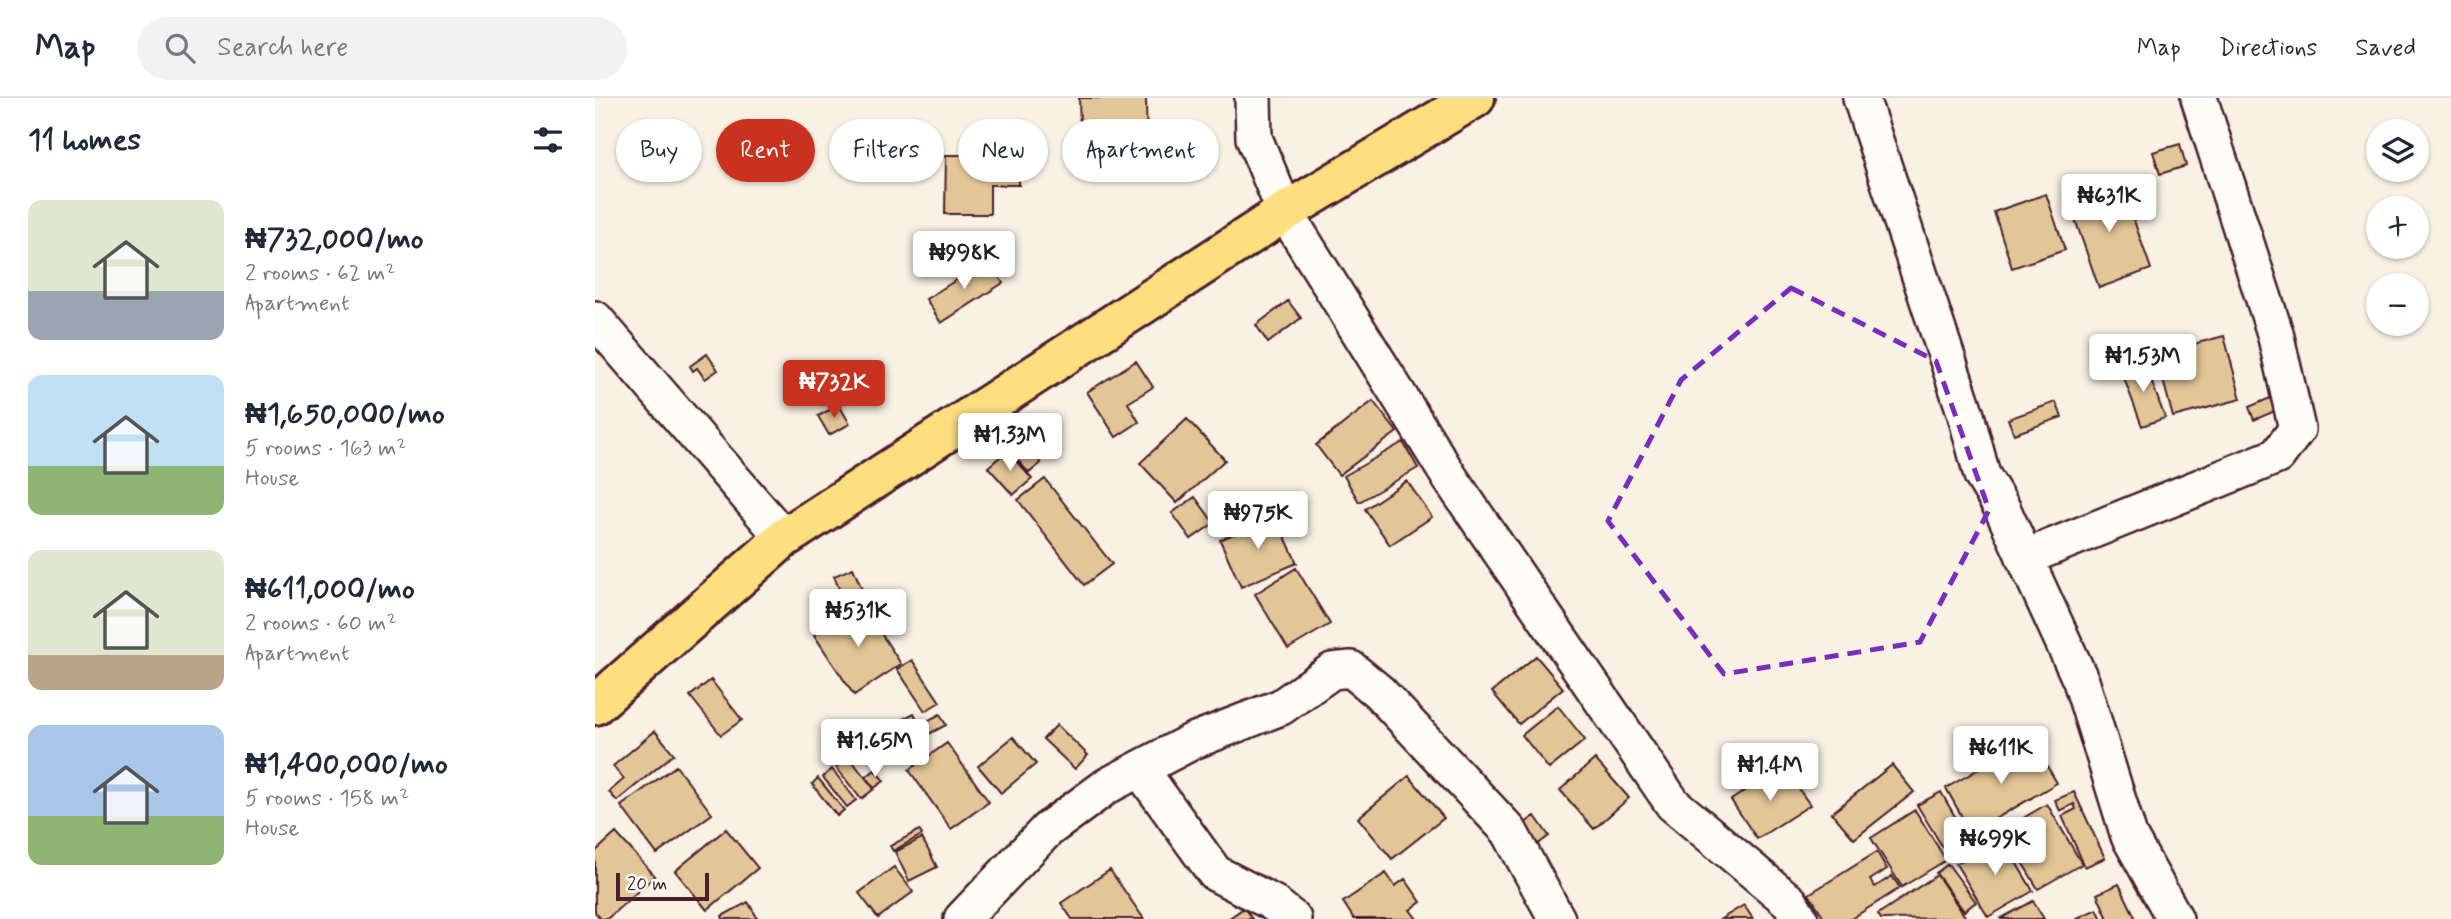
<!DOCTYPE html>
<meta charset="utf-8">
<style>
:root{--surface:#fff;--page:#f2f2f3;--text:#1f2937;--muted:#747a83;--line:#e0e1e3;--accent:#c8321e}
body{margin:0;font-family:Mynerve,sans-serif;background:var(--page);color:var(--text);height:100vh;display:flex;flex-direction:column;font-size:26px;white-space:nowrap}
*{box-sizing:border-box;margin:0}
p{font-size:23px;color:var(--muted)}
.icon{flex:none;width:38px;height:38px;fill:none;stroke:currentColor;stroke-width:2;stroke-linecap:round;stroke-linejoin:round}
.map{position:relative;flex:1;overflow:hidden}
.details{display:flex;flex-direction:column;background:var(--surface);width:595px}
.details>*{flex:none}
.top-card{position:absolute;left:21px;top:21px;width:665px;height:63px;display:flex;gap:14px}
.tools{position:absolute;left:1771px;top:21px;display:grid;gap:14px}
.tools a{display:grid;place-items:center;width:63px;height:63px;border-radius:50%;background:var(--surface);box-shadow:0 2px 5px #0004;font-size:35px}
.scale{position:absolute;left:21px;bottom:18px;width:93px;box-sizing:border-box;padding-left:7px;border:4px solid #4a1f2b;border-top:0;font-size:19px;line-height:24px;white-space:nowrap;color:#4a1f2b;-webkit-text-stroke:5px #fdfcf7;paint-order:stroke}
.price{position:absolute;translate:-50% -60px;padding:0 16px;border-radius:7px;background:#fff;color:#222;font-size:23px;line-height:46px;filter:drop-shadow(0 2px 4px #0008)}
.price::after{content:'';position:absolute;left:50%;top:42px;width:21px;height:16px;margin-left:-10px;background:inherit;clip-path:polygon(0 0,100% 0,50% 100%)}
.price.current{background:var(--accent);color:#fff}
ul{padding:0;list-style:none}
li{display:flex;align-items:center;gap:21px;height:175px;padding:0 28px}
li span{display:grid;place-items:center;flex:none;width:196px;height:140px;border-radius:14px;color:#555}
li>.icon{margin-inline-start:auto}
span .icon{width:84px;height:84px;fill:#fffc;stroke-width:1}
li b{font-size:30px}
h2{display:flex;justify-content:space-between;align-items:center;height:84px;padding:0 28px;font-size:30px}
.pill{padding:0 24px;border-radius:32px;background:var(--surface);box-shadow:0 2px 5px #0004;font-size:24px;line-height:63px}
.pill.current{background:var(--accent);color:#fff}
header{display:flex;align-items:center;gap:42px;box-sizing:border-box;height:98px;padding:0 35px;background:var(--surface);border-bottom:2px solid var(--line)}
header strong{font-size:33px}
nav{display:flex;gap:38px;margin-inline-start:auto;font-size:24px}
.search{width:490px;height:63px;background:var(--page);display:flex;align-items:center;gap:18px;box-sizing:border-box;padding:0 24px;border-radius:38px;color:var(--muted);font-size:26px}
main{display:flex;flex:1;min-height:0}
.map>svg:first-child{display:block}
.building{fill:#e3c697;stroke:#4a1f2b;stroke-width:2}
.lines{fill:none;stroke-linecap:round;stroke-linejoin:round}
.minor-casing{stroke:#4a1f2b;stroke-width:40}
.major-casing{stroke:#4a1f2b;stroke-width:44}
.minor{stroke:#fdfcf7;stroke-width:35}
.major{stroke:#fedf80;stroke-width:38}
.marked{fill:none;stroke:#7b2cbf;stroke-width:5;stroke-dasharray:14 9;stroke-linejoin:round}
</style>
<header>
<strong>Map</strong>
<div class="search"><svg class="icon" aria-label="search" viewBox="0 0 24 24"><circle cx="10" cy="10" r="6"/><path d="M15 15l6 6"/></svg>Search here</div>
<nav><a>Map</a><a>Directions</a><a>Saved</a></nav>
</header>
<main>
<section class="details">
<h2>11 homes<svg class="icon" aria-label="filters" viewBox="0 0 24 24"><path d="M4 7h16M4 17h16"/><circle cx="9" cy="7" r="2"/><circle cx="15" cy="17" r="2"/></svg></h2>
<ul>
<li><span style="background:linear-gradient(#dfe7d0 65%,#9aa5b1 0)"><svg class="icon" aria-label="home" viewBox="0 0 24 24"><path d="M3 11l9-7 9 7M6 9v11h12V9"/></svg></span><div><b>₦732,000/mo</b><p>2 rooms · 62 m²</p><p>Apartment</p></div></li>
<li><span style="background:linear-gradient(#bfe0f5 65%,#8fb573 0)"><svg class="icon" aria-label="home" viewBox="0 0 24 24"><path d="M3 11l9-7 9 7M6 9v11h12V9"/></svg></span><div><b>₦1,650,000/mo</b><p>5 rooms · 163 m²</p><p>House</p></div></li>
<li><span style="background:linear-gradient(#dfe7d0 75%,#b9a48a 0)"><svg class="icon" aria-label="home" viewBox="0 0 24 24"><path d="M3 11l9-7 9 7M6 9v11h12V9"/></svg></span><div><b>₦611,000/mo</b><p>2 rooms · 60 m²</p><p>Apartment</p></div></li>
<li><span style="background:linear-gradient(#a9c7e8 65%,#8fb573 0)"><svg class="icon" aria-label="home" viewBox="0 0 24 24"><path d="M3 11l9-7 9 7M6 9v11h12V9"/></svg></span><div><b>₦1,400,000/mo</b><p>5 rooms · 158 m²</p><p>House</p></div></li>
</ul>
</section>
<div class="map">
<svg width="1856" height="821" viewBox="0 0 1856 821">
<rect width="100%" height="100%" fill="#f8f1e4"/>
<filter id="ink" filterUnits="userSpaceOnUse"><feTurbulence type="fractalNoise" baseFrequency=".0143" numOctaves="2"/><feDisplacementMap in="SourceGraphic" scale="14" xChannelSelector="R" yChannelSelector="G"/><feConvolveMatrix kernelMatrix="1 2 1 2 8 2 1 2 1" color-interpolation-filters="sRGB"/></filter>
<g filter="url(#ink)">
<path class="building" d="M484,0H551L552,58L486,59Z
M383,36H424V87H395V116H350L351,57H383Z
M1585,46L1591,68L1565,76L1558,54Z
M1525,83L1556,171L1504,190L1473,101Z
M1451,96L1470,152L1417,170L1399,114Z
M393,162L408,185L346,225L331,201Z
M693,203L706,220L673,245L661,227Z
M1629,238L1646,301L1578,319L1561,256Z
M112,256L123,272L110,281L102,270L98,273L95,268Z
M541,263L558,289L533,305L544,324L521,339L492,294Z
M1549,263L1570,320L1547,328L1526,272Z
M1675,300L1680,313L1659,322L1654,309Z
M778,303L802,334L744,377L721,347Z
M1461,304L1467,319L1419,336L1413,321Z
M244,307L255,326L234,337L223,318Z
M592,321L630,362L582,405L545,365Z
M426,341L446,365L434,375L413,352Z
M808,344L823,370L764,404L749,378Z
M412,353L437,381L418,397L393,369Z
M450,381L517,466L489,487L423,402Z
M812,383L837,419L795,447L770,411Z
M600,399L619,425L596,441L577,415Z
M680,417L702,465L646,489L625,442Z
M258,470L268,494L248,501L239,478Z
M701,470L735,526L693,551L660,496Z
M267,506L306,566L259,597L219,537Z
M941,558L968,590L924,626L897,594Z
M317,562L345,604L330,613L302,571Z
M116,582L147,622L126,637L95,598Z
M963,608L990,642L954,671L927,637Z
M319,615L325,627L345,616L351,627L294,657L282,635Z
M462,627L493,657L480,671L448,641Z
M60,633L79,656L22,703L14,694L29,681L18,668Z
M418,639L441,666L406,695L383,668Z
M1436,641L1462,685L1376,735L1351,690Z
M352,645L394,704L356,731L314,672Z
M260,655L264,659L258,664L279,691L266,701L241,669Z
M1000,661L1034,700L999,731L965,692Z
M1297,667L1319,694L1259,741L1237,715Z
M81,668L117,716L62,756L26,708Z
M1188,668L1215,707L1162,741L1136,702Z
M237,671L261,702L252,709L228,679Z
M280,672L289,683L279,690L271,679Z
M814,678L849,720L797,761L763,720Z
M223,680L249,712L242,718L217,686Z
M1346,694L1375,745L1353,758L1322,707Z
M1479,694L1510,760L1490,769L1467,718L1481,711L1479,706L1465,713L1460,702Z
M1452,706L1487,766L1443,791L1408,732Z
M1320,712L1351,762L1307,789L1276,740Z
M940,718L954,738L935,752L920,732Z
M131,731L163,770L112,812L80,773Z
M324,732L327,737L298,753L295,748Z
M21,735L60,778L12,821H6L0,814V754Z
M1406,739L1438,793L1393,819L1361,766Z
M327,740L342,769L314,783L300,754Z
M1282,754L1292,771L1275,782L1280,789L1297,778L1305,790L1256,821H1230L1214,796Z
M1353,766L1381,804L1369,813L1341,775Z
M299,769L318,794L283,820L264,795Z
M515,772L549,821H477L466,805Z
M791,775L800,788L810,781L826,804L815,812L822,821H759L748,804Z
M1342,777L1371,820L1286,821L1283,816Z
M1524,786L1541,821H1513L1502,796Z
M1438,803L1449,821H1405Z
M153,804L163,821H128L127,818Z
M1149,807L1158,821H1126Z
M649,810L657,821H633Z
M1502,811L1507,821H1483L1482,820Z"/>
<g class="lines">
<defs>
<path id="minor" d="M658,0L659,40L690,114L855,380L1078,706L1195,804L1205,821
M1266,0L1371,317L1387,377L1407,410L1486,583L1534,738L1580,821
M0,221L189,440
M1429,460L1682,358L1702,331L1680,235L1604,0
M545,671L620,775L678,805L698,821
M367,821L452,732L512,688L598,643L686,609L737,573L756,571L784,594L914,733L962,821"/>
<path id="major" d="M0,607L189,440L690,114L880,0"/>
</defs>
<use href="#minor" class="minor-casing"/>
<use href="#major" class="major-casing"/>
<use href="#minor" class="minor"/>
<use href="#major" class="major"/>
</g>
</g>
<path class="marked" d="M1196,190L1341,263L1394,412L1325,544L1129,576L1013,423L1086,282Z"/>
</svg>
<div class="tools">
<a><svg class="icon" aria-label="layers" viewBox="0 0 24 24"><path d="M12 4l9 5-9 5-9-5zM3 14l9 5 9-5"/></svg></a>
<a>+</a>
<a>−</a>
</div>
<div class="scale">20 m</div>
<b class="price" style="left:1514px;top:136px">₦631K</b>
<b class="price" style="left:369px;top:193px">₦998K</b>
<b class="price" style="left:1548px;top:296px">₦1.53M</b>
<b class="price current" style="left:239px;top:322px">₦732K</b>
<b class="price" style="left:415px;top:375px">₦1.33M</b>
<b class="price" style="left:663px;top:453px">₦975K</b>
<b class="price" style="left:263px;top:551px">₦531K</b>
<b class="price" style="left:280px;top:681px">₦1.65M</b>
<b class="price" style="left:1406px;top:688px">₦611K</b>
<b class="price" style="left:1175px;top:705px">₦1.4M</b>
<b class="price" style="left:1400px;top:779px">₦699K</b>
<div class="top-card">
<a class="pill">Buy</a>
<a class="pill current">Rent</a>
<a class="pill">Filters</a>
<a class="pill">New</a>
<a class="pill">Apartment</a>
</div>
</div>
</main>
